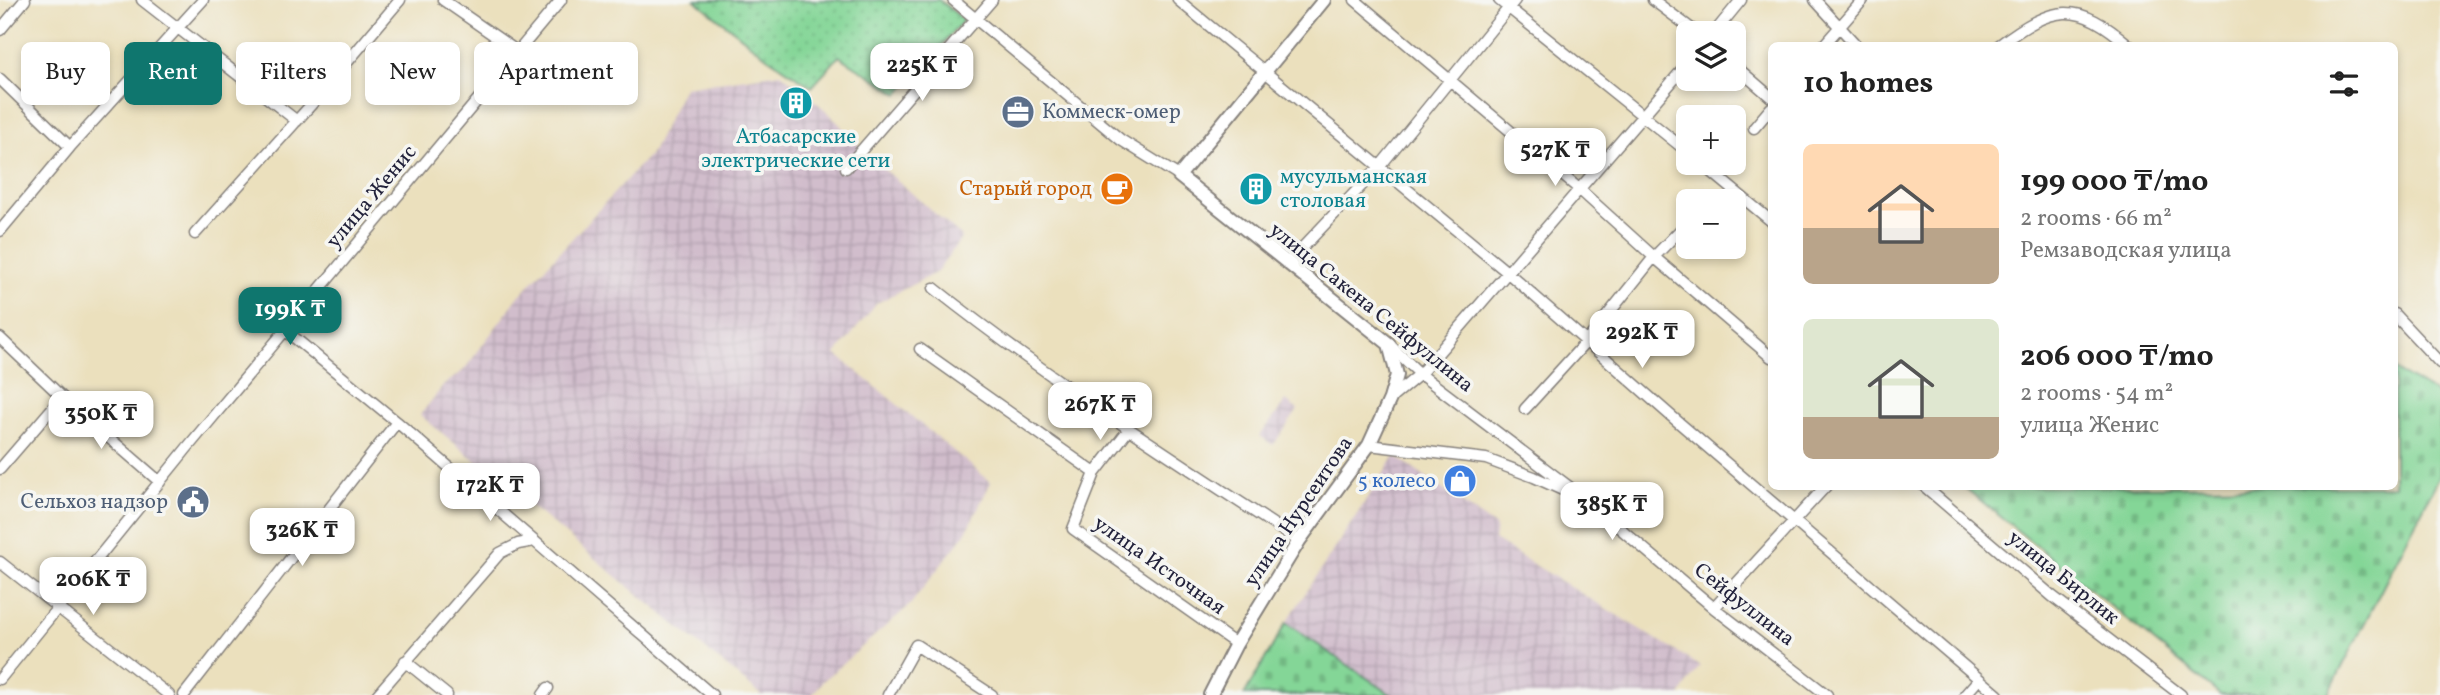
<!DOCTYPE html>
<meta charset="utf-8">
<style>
:root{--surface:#fff;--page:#f2f2f2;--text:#222;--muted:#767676;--accent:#0f766e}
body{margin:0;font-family:Vollkorn,serif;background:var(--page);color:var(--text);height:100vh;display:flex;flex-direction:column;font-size:26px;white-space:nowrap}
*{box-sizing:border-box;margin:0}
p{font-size:23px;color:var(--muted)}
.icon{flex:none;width:38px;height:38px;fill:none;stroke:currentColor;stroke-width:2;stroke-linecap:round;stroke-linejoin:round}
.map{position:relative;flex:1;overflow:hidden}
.drawer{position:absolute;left:1768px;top:42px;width:630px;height:448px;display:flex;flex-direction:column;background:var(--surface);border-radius:10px;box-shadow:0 4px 10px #0003}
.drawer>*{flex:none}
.hud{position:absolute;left:21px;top:42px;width:665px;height:63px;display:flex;gap:14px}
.buttons{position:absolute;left:1676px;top:21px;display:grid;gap:14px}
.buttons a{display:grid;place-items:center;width:70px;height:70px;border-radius:10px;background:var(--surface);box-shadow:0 4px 10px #0003;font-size:35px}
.price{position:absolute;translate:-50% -60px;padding:0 16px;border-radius:14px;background:#fff;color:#222;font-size:23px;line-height:46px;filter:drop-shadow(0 2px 4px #0008)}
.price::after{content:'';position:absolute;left:50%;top:42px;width:21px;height:16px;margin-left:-10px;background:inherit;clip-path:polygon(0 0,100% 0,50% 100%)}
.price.on{background:var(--accent);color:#fff}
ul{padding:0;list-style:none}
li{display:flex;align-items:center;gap:21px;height:175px;padding:0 35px}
li span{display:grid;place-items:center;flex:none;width:196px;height:140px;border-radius:10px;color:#555}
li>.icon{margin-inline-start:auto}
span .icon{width:84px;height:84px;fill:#fffc;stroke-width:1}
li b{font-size:30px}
h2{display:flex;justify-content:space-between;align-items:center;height:84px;padding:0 35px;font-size:30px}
.pill{padding:0 24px;border-radius:10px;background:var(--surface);box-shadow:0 4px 10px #0003;font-size:24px;line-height:63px}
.pill.on{background:var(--accent);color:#fff}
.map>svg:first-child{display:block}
.industrial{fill:url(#industrial-grid)}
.grass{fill:url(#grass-dots);stroke:#537c69;stroke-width:2}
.cemetery{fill:url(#cemetery-stones);stroke:#537c69;stroke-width:2}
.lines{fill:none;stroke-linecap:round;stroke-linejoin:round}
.minor-casing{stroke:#86817c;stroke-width:13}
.major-casing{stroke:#86817c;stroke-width:16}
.minor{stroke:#fff;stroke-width:10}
.major{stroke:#fff;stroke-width:12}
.labels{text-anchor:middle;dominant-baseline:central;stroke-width:7;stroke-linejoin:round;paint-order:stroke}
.service-label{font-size:21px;fill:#4e5e75;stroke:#f6f6f2;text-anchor:start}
.culture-label{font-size:21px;fill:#0d838f;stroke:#f6f6f2}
.food-label{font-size:21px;fill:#c56008;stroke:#f6f6f2;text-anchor:end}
.street-label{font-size:21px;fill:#22223b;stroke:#f6f6f2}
.shop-label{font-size:21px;fill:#366cbe;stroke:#f6f6f2;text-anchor:end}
</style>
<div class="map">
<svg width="2440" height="695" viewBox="0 0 2440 695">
<defs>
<pattern id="industrial-grid" width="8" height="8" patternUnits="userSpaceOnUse" patternTransform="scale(1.75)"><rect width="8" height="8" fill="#d1bdcc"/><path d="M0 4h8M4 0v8" fill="none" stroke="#b3a2b0"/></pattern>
<pattern id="grass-dots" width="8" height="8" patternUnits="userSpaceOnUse" patternTransform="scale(1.75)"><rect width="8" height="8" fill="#84d697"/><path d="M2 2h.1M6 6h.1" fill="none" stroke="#72b783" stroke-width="1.8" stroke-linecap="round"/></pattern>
<pattern id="cemetery-stones" width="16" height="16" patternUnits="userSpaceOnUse" patternTransform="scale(1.75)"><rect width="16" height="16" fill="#84d697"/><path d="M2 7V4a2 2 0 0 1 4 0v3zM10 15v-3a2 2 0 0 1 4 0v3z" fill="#72b783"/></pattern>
</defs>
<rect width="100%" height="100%" fill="#f6f6f2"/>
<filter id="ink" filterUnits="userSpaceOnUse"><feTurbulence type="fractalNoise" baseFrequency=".0143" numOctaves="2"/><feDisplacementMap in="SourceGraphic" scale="14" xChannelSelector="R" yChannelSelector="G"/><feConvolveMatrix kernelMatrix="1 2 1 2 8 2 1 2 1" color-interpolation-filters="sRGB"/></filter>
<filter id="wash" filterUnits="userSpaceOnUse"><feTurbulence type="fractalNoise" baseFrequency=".00686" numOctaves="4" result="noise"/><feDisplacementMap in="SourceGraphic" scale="28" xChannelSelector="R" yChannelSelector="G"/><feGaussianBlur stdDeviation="1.57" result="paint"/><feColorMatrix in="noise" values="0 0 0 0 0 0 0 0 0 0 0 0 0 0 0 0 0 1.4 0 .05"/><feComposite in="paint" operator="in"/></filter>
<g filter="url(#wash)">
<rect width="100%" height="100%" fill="#ebe0bd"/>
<path class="industrial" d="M781,73L828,112L868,155L962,237L937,272L877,303L836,354L991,482L965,534L910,605L824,680L812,695H761L420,415L444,385L464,370L519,296L652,152L684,87Z
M1286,401L1298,410L1273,445L1260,436Z
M1395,456L1496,527L1494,540L1700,666L1680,695H1392L1286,623Z"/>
<path class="grass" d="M695,0H939L964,20L899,94L839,56L812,87L767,57Z"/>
<path class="cemetery" d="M2394,369L2440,396V475L2328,695H2220L1964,487L2394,486Z
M1286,623L1392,695H1244Z"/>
</g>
<g filter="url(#ink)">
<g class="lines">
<defs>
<path id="minor" d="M142,0L297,121
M443,0L518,52
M953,0L1121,140L1179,176
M1178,0L1507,272L1670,415L1998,695
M1355,0L1579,189L1654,257L1771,357
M1499,0L1689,153
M1653,0L1697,33
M1815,0L1857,46
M0,30L25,0
M1714,33L1741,0
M1823,46L1863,0
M1998,46C2054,4 2077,0 2130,46
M1734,65L1771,97
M0,79L70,147
M1754,128L1771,108
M1701,163L1771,221
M846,168L992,0
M0,231L70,147L203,0
M195,234L310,106L400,0
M1287,264L1381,165L1515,0
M934,288C1050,380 1176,460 1299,541
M2394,314L2440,363
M285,330L397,422L712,695
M0,338L62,397L160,482
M1389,344L1420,374L1572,489
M920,349L1095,473
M1390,399L1420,374L1689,62
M1525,409L1586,342L1654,257L1689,221
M1129,429L1095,473L1073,529L1236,644
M1369,445L1486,459L1534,477L1589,502L1714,608L1827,695
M0,469L62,397
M1924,486L2052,596L2181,695
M0,562L169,695
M1714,608L1826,486
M405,661L447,695
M0,679L187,448L561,0
M184,695L397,422
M377,695L500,553L518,544L534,541
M543,695L548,688
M888,695L916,645L992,695
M1965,695L1979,679"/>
<path id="major" d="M1210,695L1236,644L1299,541L1369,445L1390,399L1397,375L1389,344L1179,176L1324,0"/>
</defs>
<use href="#minor" class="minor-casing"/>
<use href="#major" class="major-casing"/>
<use href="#minor" class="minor"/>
<use href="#major" class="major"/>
</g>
</g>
<defs>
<symbol id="building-disc" viewBox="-11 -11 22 22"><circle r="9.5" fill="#0f9aa8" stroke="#f6f6f2"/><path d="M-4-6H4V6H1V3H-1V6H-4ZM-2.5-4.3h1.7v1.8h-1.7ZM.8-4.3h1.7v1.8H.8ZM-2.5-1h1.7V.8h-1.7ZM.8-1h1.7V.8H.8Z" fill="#fff"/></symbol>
<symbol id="office-disc" viewBox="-11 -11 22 22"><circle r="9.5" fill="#5c6f8a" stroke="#f6f6f2"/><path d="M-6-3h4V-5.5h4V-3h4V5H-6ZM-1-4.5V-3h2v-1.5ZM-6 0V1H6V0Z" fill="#fff"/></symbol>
<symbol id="cafe-disc" viewBox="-11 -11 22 22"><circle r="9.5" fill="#e8710a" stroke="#f6f6f2"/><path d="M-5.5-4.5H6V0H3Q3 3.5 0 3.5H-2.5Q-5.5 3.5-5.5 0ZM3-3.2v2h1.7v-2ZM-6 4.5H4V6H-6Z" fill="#fff"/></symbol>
<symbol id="shop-disc" viewBox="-11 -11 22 22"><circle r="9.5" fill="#3f7fe0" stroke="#f6f6f2"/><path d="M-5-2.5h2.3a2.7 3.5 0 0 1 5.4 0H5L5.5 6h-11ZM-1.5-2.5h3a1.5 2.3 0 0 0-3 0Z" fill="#fff"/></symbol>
<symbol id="civic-disc" viewBox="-11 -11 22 22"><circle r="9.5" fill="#5c6f8a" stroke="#f6f6f2"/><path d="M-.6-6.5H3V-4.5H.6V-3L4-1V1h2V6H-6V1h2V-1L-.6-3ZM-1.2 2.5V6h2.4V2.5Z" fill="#fff"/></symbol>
</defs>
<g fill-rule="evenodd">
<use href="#building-disc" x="777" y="84" width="38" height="38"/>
<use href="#office-disc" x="999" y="93" width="38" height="38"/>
<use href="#cafe-disc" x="1098" y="170" width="38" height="38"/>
<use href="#building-disc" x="1237" y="170" width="38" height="38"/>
<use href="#shop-disc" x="1441" y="462" width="38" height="38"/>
<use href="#civic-disc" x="174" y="483" width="38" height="38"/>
</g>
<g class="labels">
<g class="service-label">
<text x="1042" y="112">Коммеск-омер</text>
<text x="168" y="502" text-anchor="end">Сельхоз надзор</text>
</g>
<g class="culture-label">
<text x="796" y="137">Атбасарские<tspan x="796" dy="24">электрические сети</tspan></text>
<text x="1280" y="177" text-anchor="start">мусульманская<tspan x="1280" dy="24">столовая</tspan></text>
</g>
<g class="food-label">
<text x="1092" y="189">Старый город</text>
</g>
<g class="street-label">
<text transform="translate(372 197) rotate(-50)">улица Женис</text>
<text transform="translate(1371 308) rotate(39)">улица Сакена Сейфуллина</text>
<text transform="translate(1299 512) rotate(-56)">улица Нурсеитова</text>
<text transform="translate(1159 566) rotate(35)">улица Источная</text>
<text transform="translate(2063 578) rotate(39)">улица Бирлик</text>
<text transform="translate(1744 605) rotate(38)">Сейфуллина</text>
</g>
<g class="shop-label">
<text x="1436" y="481">5 колесо</text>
</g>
</g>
</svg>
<div class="buttons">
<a><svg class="icon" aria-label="layers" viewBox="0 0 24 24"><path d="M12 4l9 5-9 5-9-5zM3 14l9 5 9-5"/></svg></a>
<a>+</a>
<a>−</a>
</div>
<b class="price" style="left:922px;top:103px">225K ₸</b>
<b class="price" style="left:1555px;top:188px">527K ₸</b>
<b class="price on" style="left:290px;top:347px">199K ₸</b>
<b class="price" style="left:1642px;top:370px">292K ₸</b>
<b class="price" style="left:1100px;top:442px">267K ₸</b>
<b class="price" style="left:101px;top:451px">350K ₸</b>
<b class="price" style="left:490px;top:523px">172K ₸</b>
<b class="price" style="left:1612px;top:542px">385K ₸</b>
<b class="price" style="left:302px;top:568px">326K ₸</b>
<b class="price" style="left:93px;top:617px">206K ₸</b>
<div class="hud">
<a class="pill">Buy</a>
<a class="pill on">Rent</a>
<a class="pill">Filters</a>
<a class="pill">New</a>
<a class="pill">Apartment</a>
</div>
<section class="drawer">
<h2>10 homes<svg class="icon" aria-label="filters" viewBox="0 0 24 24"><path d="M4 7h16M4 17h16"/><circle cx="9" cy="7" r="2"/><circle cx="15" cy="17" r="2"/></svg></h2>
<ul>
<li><span style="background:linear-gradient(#ffd9b3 60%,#b9a48a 0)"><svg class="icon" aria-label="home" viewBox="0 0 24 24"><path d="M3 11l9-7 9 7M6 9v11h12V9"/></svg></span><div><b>199 000 ₸/mo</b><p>2 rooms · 66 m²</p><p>Ремзаводская улица</p></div></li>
<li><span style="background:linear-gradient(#dfe7d0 70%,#b9a48a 0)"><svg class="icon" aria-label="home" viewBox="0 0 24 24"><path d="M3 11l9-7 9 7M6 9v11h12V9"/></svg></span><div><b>206 000 ₸/mo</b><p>2 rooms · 54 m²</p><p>улица Женис</p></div></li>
</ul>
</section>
</div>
